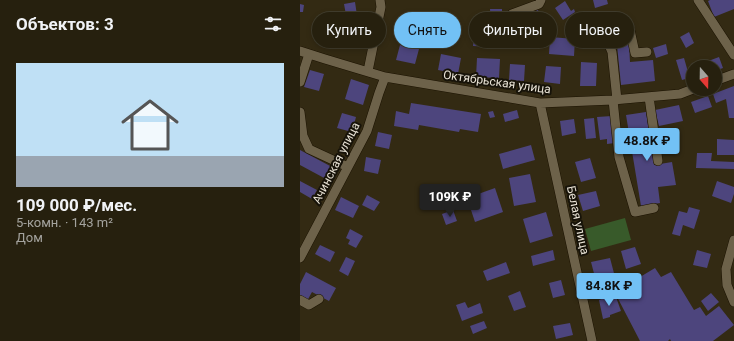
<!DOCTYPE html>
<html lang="ru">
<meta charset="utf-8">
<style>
:root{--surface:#26200e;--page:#2e2817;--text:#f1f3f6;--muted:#a4a39e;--line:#423e2e;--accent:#72c1f5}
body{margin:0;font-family:Roboto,sans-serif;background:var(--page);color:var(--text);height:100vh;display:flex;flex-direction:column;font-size:15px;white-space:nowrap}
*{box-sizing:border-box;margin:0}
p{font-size:13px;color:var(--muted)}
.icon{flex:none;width:22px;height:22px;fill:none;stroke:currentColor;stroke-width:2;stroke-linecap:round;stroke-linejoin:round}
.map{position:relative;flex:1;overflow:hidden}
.sheet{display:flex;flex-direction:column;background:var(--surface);width:300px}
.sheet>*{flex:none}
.banner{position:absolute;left:12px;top:12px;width:362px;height:36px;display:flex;gap:8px}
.needle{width:26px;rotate:160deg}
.tools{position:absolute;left:386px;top:60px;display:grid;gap:8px}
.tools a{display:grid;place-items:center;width:36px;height:36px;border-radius:50%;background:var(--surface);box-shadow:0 2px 6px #0003,0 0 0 1px var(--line);font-size:20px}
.price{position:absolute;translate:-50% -34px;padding:0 9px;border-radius:4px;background:var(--accent);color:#111;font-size:13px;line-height:26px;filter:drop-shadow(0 1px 2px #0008)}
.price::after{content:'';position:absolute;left:50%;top:24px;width:12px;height:9px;margin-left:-6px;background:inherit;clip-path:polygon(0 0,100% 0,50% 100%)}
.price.on{background:#222;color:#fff}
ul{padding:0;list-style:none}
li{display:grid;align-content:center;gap:8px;height:212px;padding:0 16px}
li span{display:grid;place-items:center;height:124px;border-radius:0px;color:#555}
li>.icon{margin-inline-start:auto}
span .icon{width:72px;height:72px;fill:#fffc;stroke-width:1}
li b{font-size:17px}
h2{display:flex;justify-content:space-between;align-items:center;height:48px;padding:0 16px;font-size:17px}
.pill{padding:0 14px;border-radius:18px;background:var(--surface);box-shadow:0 2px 6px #0003,0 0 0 1px var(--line);font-size:14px;line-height:36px}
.pill.on{background:var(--accent);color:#111}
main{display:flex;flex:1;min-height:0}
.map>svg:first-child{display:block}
.garden{fill:#385a2a}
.building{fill:#4d457d}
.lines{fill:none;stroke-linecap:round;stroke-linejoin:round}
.minor-casing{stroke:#1b1200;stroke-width:10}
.minor{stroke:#6d624a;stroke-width:9}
.labels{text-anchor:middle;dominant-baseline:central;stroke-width:4;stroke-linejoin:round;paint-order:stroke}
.street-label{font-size:12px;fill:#eae4d7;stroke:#171309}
</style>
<main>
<section class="sheet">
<h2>Объектов: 3<svg class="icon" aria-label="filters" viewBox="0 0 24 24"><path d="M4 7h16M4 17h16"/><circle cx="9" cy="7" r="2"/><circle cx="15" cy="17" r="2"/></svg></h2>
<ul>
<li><span style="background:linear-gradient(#bfe0f5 75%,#9aa5b1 0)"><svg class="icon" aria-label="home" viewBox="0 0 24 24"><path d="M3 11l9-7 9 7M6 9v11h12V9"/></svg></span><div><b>109 000 ₽/мес.</b><p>5-комн. · 143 m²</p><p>Дом</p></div></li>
</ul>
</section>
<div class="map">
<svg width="434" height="341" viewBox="0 0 434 341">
<rect width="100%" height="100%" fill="#332a13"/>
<path class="garden" d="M325,218L331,240L291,251L285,229Z"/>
<path class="building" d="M293,0H307L308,4L295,8Z
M410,0H434V9L414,17L408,1Z
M265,1L271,11L274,9L275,12L263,20L255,8Z
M55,2L58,22L50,23L49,14L46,15L44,4Z
M0,4L4,5L3,12H0Z
M190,9H202V28H191Z
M238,10L244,28L231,32L225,15Z
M316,15L320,26L304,29L301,18Z
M31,27L48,29L47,42L29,40Z
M389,32L394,43L386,48L380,37Z
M174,37L192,38L191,47L173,46Z
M250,37L275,39L274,56L249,54Z
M329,44L330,62L353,60L355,81L321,85L317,45Z
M366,44L368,54L356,58L353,48Z
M100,45L119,49L115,64L96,60Z
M141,54L161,58L158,74L138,70Z
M419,57L423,68L415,71V67H405L403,63Z
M177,58L200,59L199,78L176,77Z
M384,58L388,72L393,71V77L382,80L376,60Z
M281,62L297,63L296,86H280Z
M398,62L399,67H392L391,64Z
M210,64L225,65L224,81L209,80Z
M246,66L261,67L260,84L244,82Z
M10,70L24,74L19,91L4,87Z
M51,79L69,85L63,105L45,99Z
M434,86V118H429L426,99L416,103L413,94Z
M408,96L412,107L395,113L391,102Z
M111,103L181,114L178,132L160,129L159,132L119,125L118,130L94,126L96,111L109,114Z
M379,105L383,121L359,126L355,110Z
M217,110L219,118L205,122L203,114Z
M193,111L195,117L190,118L188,112Z
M346,112L354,165L372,162L376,185L358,187L360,203L341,206L326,115Z
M42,113L56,117L52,132L37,128Z
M312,116L315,143L307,144V139L300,140L297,117Z
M294,118L296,138L286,139L284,119Z
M274,119L276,133L262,136L260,121Z
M78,132L92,135L89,149L75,146Z
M417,139L434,140V155H417Z
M231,145L235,160L203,169L199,154Z
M0,150L32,167L26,179L0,165Z
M397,153H412L411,161L434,162V169L396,168Z
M66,157L81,160L78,174L64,171Z
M290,158L296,178L281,182L275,162Z
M230,174L236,202L214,206L209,178Z
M0,181L17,190L12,199L0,192Z
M417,181L434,187V194L431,203L412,196Z
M195,188L203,212L175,222L167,198Z
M296,191L300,206L283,211L278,195Z
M67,195L80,202L74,211L62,205Z
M41,197L59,206L53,218L35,210Z
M389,207L400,210L394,229L383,225L380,236L372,234L379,211L387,213Z
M153,210L157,221L146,225L142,214Z
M246,212L253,236L230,243L223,219Z
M50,229L63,236L56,248L48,244L50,240L46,238Z
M20,245L35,252L30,262L15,254Z
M335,247L341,264L326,269L321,251Z
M253,250L255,260L233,266L231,256Z
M397,250L411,254L407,268L393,265Z
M46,257L55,261L48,276L39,271Z
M310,258L315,277L296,281L291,262Z
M206,262L210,273L187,281L183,271Z
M355,268L361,277L371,272L394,310L400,307L406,316L419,306L434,325L413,341H371L370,339L368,341H340L313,289L335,280Z
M6,272L36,288L29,301L12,292L7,301L0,297V284Z
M261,280L265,295L253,298L249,283Z
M220,291L226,307L214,311L208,296Z
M411,293L419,302L408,311L401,301Z
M307,297L308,300L316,297L321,311L310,315V317L303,319L299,300Z
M165,302L168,308L180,303L183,313L162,321L156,305Z
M184,321L187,328L173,334L170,326Z
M270,323L273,335L256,339L253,326Z"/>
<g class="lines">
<defs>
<path id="minor" d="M398,0L434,55
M212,14L239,4L241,0
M0,51L25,59L85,77L240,103L313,100L380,94L393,89
M68,71L81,7L80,0
M415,81L434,74
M0,82L9,54
M349,97L358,161
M313,100L319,157L335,212L354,208
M317,100L312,52L309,45V34L330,30L335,53L347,52
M240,103L292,341
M0,112L3,136L9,149L48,167
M434,240L426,269L427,285L434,302
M0,258L67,131L79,93L85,77
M0,300L9,305L19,299"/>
</defs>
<use href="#minor" class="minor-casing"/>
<use href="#minor" class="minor"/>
</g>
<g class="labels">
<g class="street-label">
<text transform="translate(197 82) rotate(8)">Октябрьская улица</text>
<text transform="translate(36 163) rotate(-63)">Ачинская улица</text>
<text transform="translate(278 220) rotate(78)">Белая улица</text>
</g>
</g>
</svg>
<div class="tools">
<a><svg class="needle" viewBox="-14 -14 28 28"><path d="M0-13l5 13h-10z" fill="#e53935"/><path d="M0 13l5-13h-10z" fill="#a4a39e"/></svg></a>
</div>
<b class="price" style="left:347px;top:162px">48.8K ₽</b>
<b class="price on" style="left:150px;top:218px">109K ₽</b>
<b class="price" style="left:309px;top:307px">84.8K ₽</b>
<div class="banner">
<a class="pill">Купить</a>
<a class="pill on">Снять</a>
<a class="pill">Фильтры</a>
<a class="pill">Новое</a>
</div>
</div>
</main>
